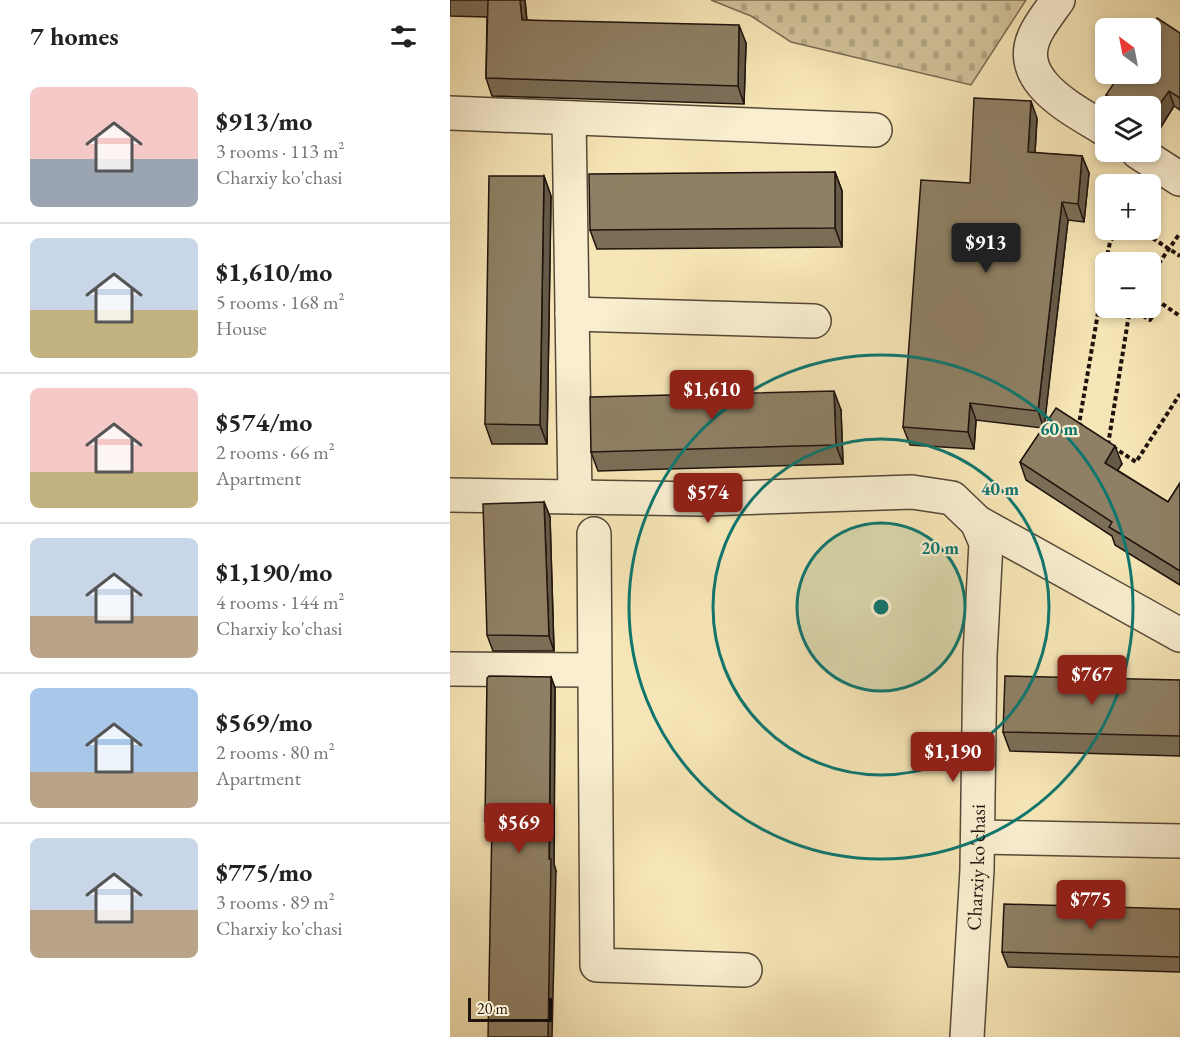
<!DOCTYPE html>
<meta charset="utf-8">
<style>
:root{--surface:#fff;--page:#f6f6f6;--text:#222;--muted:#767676;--line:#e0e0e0;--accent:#8f2418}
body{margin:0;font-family:"EB Garamond",serif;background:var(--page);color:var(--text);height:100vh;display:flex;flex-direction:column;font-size:22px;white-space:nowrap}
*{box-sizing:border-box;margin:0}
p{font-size:20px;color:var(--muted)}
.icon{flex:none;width:33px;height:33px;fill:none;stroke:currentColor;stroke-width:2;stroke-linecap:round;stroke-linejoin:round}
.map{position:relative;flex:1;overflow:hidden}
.side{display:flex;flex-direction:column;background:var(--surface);width:450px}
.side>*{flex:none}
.needle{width:39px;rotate:328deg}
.buttons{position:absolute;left:645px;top:18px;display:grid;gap:12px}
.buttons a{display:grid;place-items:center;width:66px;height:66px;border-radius:9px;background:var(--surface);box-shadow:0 3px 9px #0003;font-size:30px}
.scale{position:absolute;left:18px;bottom:15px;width:84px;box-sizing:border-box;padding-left:6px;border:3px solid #1f130d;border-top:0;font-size:16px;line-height:21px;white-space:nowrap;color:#1f130d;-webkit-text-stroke:4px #f9eed0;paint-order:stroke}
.price{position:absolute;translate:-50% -51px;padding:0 14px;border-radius:6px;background:var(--accent);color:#fff;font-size:20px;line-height:39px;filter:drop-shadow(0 2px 3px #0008)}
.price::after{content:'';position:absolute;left:50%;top:36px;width:18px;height:14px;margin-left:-9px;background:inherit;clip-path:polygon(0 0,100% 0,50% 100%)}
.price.current{background:#222;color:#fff}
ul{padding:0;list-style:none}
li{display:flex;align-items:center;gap:18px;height:150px;padding:0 30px}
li+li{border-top:2px solid var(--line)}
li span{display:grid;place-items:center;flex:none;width:168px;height:120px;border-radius:9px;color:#555}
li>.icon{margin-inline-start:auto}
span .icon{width:72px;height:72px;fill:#fffc;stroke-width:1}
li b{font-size:26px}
h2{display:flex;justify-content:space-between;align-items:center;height:72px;padding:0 30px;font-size:26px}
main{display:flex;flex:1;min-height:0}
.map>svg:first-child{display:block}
.cemetery{fill:url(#cemetery-stones);stroke:#786a53;stroke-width:1.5}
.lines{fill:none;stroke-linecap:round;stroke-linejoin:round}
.minor-casing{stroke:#554837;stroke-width:36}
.path{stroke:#1f130d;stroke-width:4;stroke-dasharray:4.5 3;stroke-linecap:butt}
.minor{stroke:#f9eed0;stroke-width:33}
.wall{fill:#7b6e57;stroke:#1f130d;stroke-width:1.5}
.shaded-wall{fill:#645a47;stroke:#1f130d;stroke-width:1.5}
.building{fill:#8f8065;stroke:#1f130d;stroke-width:1.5}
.ring{fill:none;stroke:#0f766e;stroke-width:3}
.labels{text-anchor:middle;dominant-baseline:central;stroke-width:4.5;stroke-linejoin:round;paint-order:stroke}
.street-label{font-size:20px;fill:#1f130d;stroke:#f9eed0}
.centre{fill:#0f766e;stroke:#f9eed0;stroke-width:3}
.ring-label{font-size:18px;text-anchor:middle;font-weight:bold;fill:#0f766e;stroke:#f9eed0;stroke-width:4.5;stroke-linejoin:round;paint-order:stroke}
</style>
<main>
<section class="side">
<h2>7 homes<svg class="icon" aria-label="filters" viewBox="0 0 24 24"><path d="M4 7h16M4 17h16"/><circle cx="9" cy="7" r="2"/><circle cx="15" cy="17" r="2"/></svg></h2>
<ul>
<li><span style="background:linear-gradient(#f6c9c9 60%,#9aa5b1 0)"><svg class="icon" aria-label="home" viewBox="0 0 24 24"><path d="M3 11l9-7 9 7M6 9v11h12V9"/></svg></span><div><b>$913/mo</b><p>3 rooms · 113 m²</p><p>Charxiy ko'chasi</p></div></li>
<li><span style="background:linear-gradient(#c9d6e8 60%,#c2b280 0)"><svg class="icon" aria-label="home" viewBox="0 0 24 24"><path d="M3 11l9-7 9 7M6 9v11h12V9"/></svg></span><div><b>$1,610/mo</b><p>5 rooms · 168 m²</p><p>House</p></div></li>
<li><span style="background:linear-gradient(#f6c9c9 70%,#c2b280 0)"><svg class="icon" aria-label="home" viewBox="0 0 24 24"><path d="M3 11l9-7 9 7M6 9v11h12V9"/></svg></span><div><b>$574/mo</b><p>2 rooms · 66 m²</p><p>Apartment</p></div></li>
<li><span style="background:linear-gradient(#c9d6e8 65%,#b9a48a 0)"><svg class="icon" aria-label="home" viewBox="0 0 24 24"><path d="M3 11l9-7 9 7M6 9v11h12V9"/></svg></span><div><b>$1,190/mo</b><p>4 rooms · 144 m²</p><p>Charxiy ko'chasi</p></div></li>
<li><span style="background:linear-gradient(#a9c7e8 70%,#b9a48a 0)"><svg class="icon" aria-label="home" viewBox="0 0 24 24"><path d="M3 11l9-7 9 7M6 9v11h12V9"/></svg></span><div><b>$569/mo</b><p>2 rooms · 80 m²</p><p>Apartment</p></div></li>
<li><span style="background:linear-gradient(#c9d6e8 60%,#b9a48a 0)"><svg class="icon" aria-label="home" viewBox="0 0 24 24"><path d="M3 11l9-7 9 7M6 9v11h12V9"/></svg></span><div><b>$775/mo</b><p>3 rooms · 89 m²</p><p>Charxiy ko'chasi</p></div></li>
</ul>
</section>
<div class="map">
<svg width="730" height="1037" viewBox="0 0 730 1037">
<defs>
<pattern id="cemetery-stones" width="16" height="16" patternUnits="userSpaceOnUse" patternTransform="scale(1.5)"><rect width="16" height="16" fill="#d1c199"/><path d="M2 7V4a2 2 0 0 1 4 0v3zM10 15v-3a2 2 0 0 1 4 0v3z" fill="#b3a583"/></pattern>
</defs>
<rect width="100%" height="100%" fill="#f6e5b6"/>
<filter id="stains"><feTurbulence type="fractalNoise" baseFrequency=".00333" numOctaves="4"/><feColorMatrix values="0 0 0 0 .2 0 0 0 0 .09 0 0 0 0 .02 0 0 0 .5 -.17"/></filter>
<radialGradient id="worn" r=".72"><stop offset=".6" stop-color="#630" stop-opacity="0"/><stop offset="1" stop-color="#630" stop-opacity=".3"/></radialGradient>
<path class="cemetery" d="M261,0H576L521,85L341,42L301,16Z"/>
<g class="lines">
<defs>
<g id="minor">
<path d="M608,0C601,10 593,20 587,31C560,80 623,109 656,130"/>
<path d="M0,113L425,130"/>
<path d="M119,118L125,497"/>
<path d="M688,152L730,179"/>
<path d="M122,314L364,321"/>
<path d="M0,495L255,499L462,492L502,498L527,522L730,635"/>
<path d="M144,534L147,965L295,970"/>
<path d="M0,669L143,670"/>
<path d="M528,837L730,841"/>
<path id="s1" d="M517,1037L527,870L530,655L536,543L527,522"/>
</g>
</defs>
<use href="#minor" class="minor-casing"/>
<path class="path" d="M690,230L730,256
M656,262L660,242L668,230
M700,276L730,233
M680,308L700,320L711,303L730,316
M632,426L629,424L656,266
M658,445L680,308
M663,447L686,462L730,394"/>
<use href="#minor" class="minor"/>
</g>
<path class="wall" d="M0,0H75L77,20L296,43L294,104L42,96L36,78L37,17L0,16Z
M730,33V110L724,106L704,138L700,136V106H661L656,95Z
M587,118L585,153L632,156L639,173L634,222L618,220L594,426L672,464L667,470L718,502L730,483V585L665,545L662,536L576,480L570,462L593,428L526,420L524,449L460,445L453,427Z
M385,172L392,191V247L147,249L140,230Z
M94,176L101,196L97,444H42L35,424Z
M391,410L393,464L148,471L141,452Z
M94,502L100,517L104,651H43L37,635Z
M101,677L105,688L104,864L106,871L42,833H40L35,821Z
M730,680V756L560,751L553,732Z
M730,909V972L558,967L552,952Z"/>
<path class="shaded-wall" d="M70,0H75L78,38L72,20Z
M289,25L296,43L294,104L288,86Z
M719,91L724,106L704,138L700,129V118Z
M581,101L587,118L584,169L578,152Z
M632,156L639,173L634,222L628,204Z
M385,172L392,191V247L385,228Z
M94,176L101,196L97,444L90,425Z
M612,202L618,220L594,429L588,411Z
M384,391L391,410L393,464L386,445Z
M520,403L526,420L524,449L518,432Z
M665,446L672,464L661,480L655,463Z
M94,502L100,517L104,651L99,636Z
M101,677L105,688L104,864L106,871L102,1037H98Z"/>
<path class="building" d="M38,0H70L72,20L289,25L288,86L36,78Z
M707,18L730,33V98L719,91L700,118V106H674L656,95L670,74H700V28Z
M524,98L581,101L578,152L632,156L628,204L612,202L588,411L520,403L518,432L453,427L471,180L520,183Z
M385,172V228L140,230L139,174Z
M39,176H94L90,425L35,424Z
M384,391L386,445L141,452L140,397Z
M606,408L665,446L655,463L718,502L730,483V571L659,527L662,522L570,462Z
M94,502L99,636L37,635L33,504Z
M39,676L101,677L99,859H101L98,1037H38L42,821H35L37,678Z
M555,676L730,680V736L553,732Z
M554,904L730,909V957L552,952Z"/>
<circle cx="431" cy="607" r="84" fill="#0f766e" fill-opacity=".12"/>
<g class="ring">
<circle cx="431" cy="607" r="84"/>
<circle cx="431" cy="607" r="168"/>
<circle cx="431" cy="607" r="252"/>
</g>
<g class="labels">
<g class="street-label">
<text stroke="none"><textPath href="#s1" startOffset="170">Charxiy ko'chasi</textPath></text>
</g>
</g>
<circle cx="431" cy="607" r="9" class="centre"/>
<g class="ring-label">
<text x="609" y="435">60 m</text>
<text x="550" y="495">40 m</text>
<text x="490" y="554">20 m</text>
</g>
<rect width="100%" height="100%" filter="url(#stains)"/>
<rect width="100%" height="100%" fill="url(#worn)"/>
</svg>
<div class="buttons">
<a><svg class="needle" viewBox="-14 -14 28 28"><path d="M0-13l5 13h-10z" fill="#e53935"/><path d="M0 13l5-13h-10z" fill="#767676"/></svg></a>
<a><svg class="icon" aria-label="layers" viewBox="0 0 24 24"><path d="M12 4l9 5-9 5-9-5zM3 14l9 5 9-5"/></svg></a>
<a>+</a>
<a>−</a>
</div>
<div class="scale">20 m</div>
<b class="price current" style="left:536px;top:274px">$913</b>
<b class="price" style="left:262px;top:421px">$1,610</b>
<b class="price" style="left:258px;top:524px">$574</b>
<b class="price" style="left:642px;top:706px">$767</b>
<b class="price" style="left:503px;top:783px">$1,190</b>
<b class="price" style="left:69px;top:854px">$569</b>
<b class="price" style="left:641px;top:931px">$775</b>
</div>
</main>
